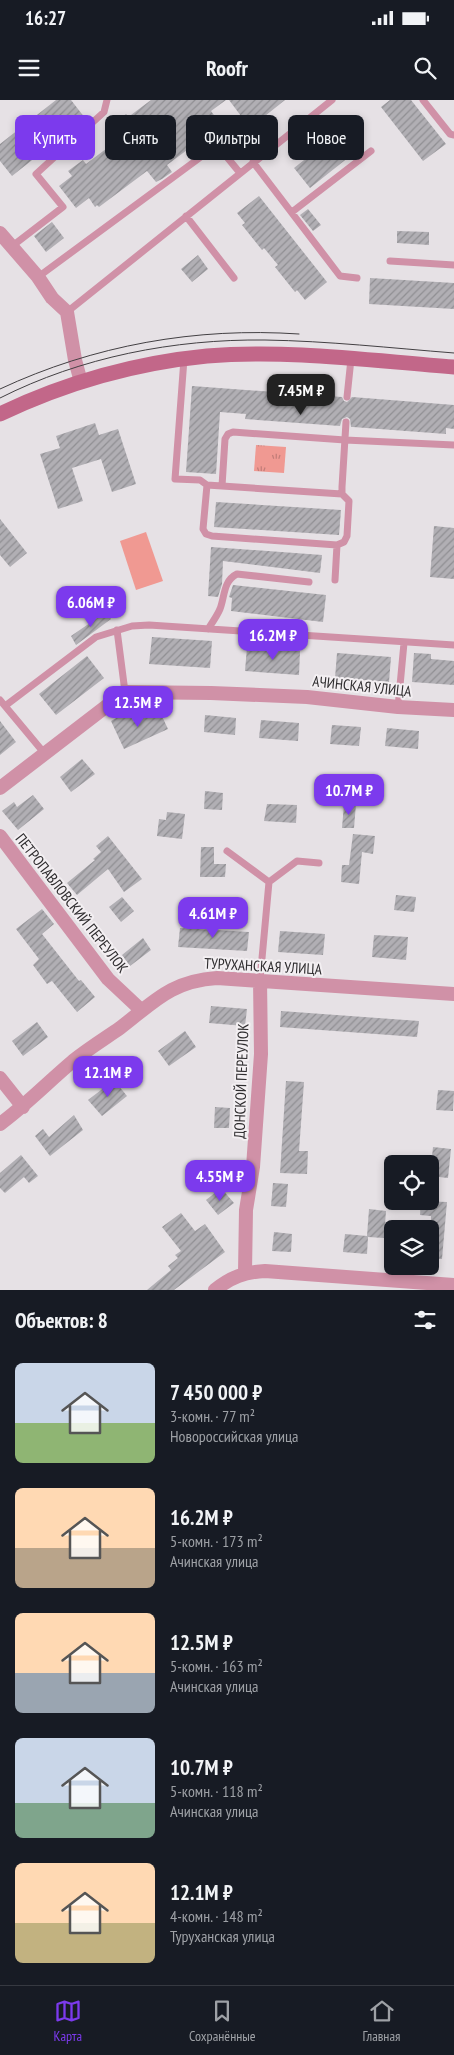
<!DOCTYPE html>
<html lang="ru">
<meta charset="utf-8">
<style>
:root{--surface:#171b24;--page:#242831;--text:#f1f3f6;--muted:#9ea1a6;--line:#363941;--accent:#7c3aed}
body{margin:0;font-family:"PT Sans Narrow",sans-serif;background:var(--page);color:var(--text);height:100vh;display:flex;flex-direction:column;font-size:19px;white-space:nowrap}
*{box-sizing:border-box;margin:0}
p{font-size:16px;color:var(--muted)}
.icon{flex:none;width:28px;height:28px;fill:none;stroke:currentColor;stroke-width:2;stroke-linecap:round;stroke-linejoin:round}
.map{position:relative;height:1190px;overflow:hidden}
.panel{display:flex;flex-direction:column;background:var(--surface);flex:1}
.panel>*{flex:none}
.guide{position:absolute;left:15px;top:15px;width:425px;height:45px;display:flex;gap:10px}
.buttons{position:absolute;left:384px;top:1055px;display:grid;gap:10px}
.buttons a{display:grid;place-items:center;width:55px;height:55px;border-radius:8px;background:var(--surface);box-shadow:0 2px 8px #0003;font-size:25px}
.price{position:absolute;translate:-50% -42px;padding:0 11px;border-radius:10px;background:var(--accent);color:#fff;font-size:16px;line-height:32px;filter:drop-shadow(0 1px 2px #0008)}
.price::after{content:'';position:absolute;left:50%;top:30px;width:15px;height:11px;margin-left:-8px;background:inherit;clip-path:polygon(0 0,100% 0,50% 100%)}
.price.current{background:#222;color:#fff}
ul{padding:0;list-style:none}
li{display:flex;align-items:center;gap:15px;height:125px;padding:0 15px}
li span{display:grid;place-items:center;flex:none;width:140px;height:100px;border-radius:8px;color:#555}
li>.icon{margin-inline-start:auto}
span .icon{width:60px;height:60px;fill:#fffc;stroke-width:1}
li b{font-size:21px}
h2{display:flex;justify-content:space-between;align-items:center;height:60px;padding:0 15px;font-size:21px}
.pill{padding:0 18px;border-radius:8px;background:var(--surface);box-shadow:0 2px 8px #0003;font-size:18px;line-height:45px}
.pill.current{background:var(--accent);color:#fff}
.status{display:flex;justify-content:space-between;align-items:center;height:35px;padding:0 25px;background:var(--surface);direction:ltr}
.status svg{height:14px;fill:currentColor}
header{display:flex;justify-content:space-between;align-items:center;height:65px;padding:0 15px;background:var(--surface);font-size:22px;font-weight:700}
.tab-bar{display:flex;justify-content:space-around;align-items:center;height:70px;border-top:1px solid var(--line);background:var(--surface);font-size:14px;color:var(--muted)}
.tab-bar a{display:grid;justify-items:center;gap:2px}
.tab-bar .current{color:var(--accent)}
.map>svg:first-child{display:block}
.park{fill:url(#park-tufts)}
.garden{fill:#f09992}
.building{fill:url(#building-hatch)}
.lines{fill:none;stroke-linecap:round;stroke-linejoin:round}
.lane{stroke:#d091a7;stroke-width:7}
.street{stroke:#d091a7;stroke-width:14}
.secondary{stroke:#c26789;stroke-width:15}
.tram{stroke:#434043;stroke-width:1}
.labels{text-anchor:middle;dominant-baseline:central;stroke-width:4;stroke-linejoin:round;paint-order:stroke}
.street-label{font-size:15px;fill:#2e2c2e;stroke:#f3eff2}
</style>
<div class="status"><b>16:27</b><svg viewBox="0 0 49 12"><path d="M0 12V9h3v3zM5 12V6h3v6zM10 12V3h3v9zM15 12V0h3v12zM26 1h20v11H26zM47 4h2v5h-2z"/></svg></div>
<header><svg class="icon" aria-label="menu" viewBox="0 0 24 24"><path d="M4 6h16M4 12h16M4 18h16"/></svg>Roofr<svg class="icon" aria-label="search" viewBox="0 0 24 24"><circle cx="10" cy="10" r="6"/><path d="M15 15l6 6"/></svg></header>
<div class="map">
<svg width="454" height="1190" viewBox="0 0 454 1190">
<defs>
<pattern id="park-tufts" width="24" height="20" patternUnits="userSpaceOnUse" patternTransform="scale(1.25)"><rect width="24" height="20" fill="#f09992"/><path d="M3 7l-1-3M5 7V3M7 7l1-3M15 17l-1-3M17 17v-4M19 17l1-3" fill="none" stroke="#c37d78"/></pattern>
<pattern id="building-hatch" width="6" height="6" patternUnits="userSpaceOnUse" patternTransform="scale(1.25)"><rect width="6" height="6" fill="#b1afb4"/><path d="M-1 1l2-2M0 6l6-6M5 7l2-2" fill="none" stroke="#908f93"/></pattern>
</defs>
<rect width="100%" height="100%" fill="#e6e1e5"/>
<path class="park" d="M256,345L286,347L284,373L254,371Z"/>
<path class="garden" d="M146,432L163,481L136,490L120,441Z"/>
<path class="building" d="M56,0H71L85,18L12,76L0,61V44Z
M151,0H226L211,11L216,18L210,23L215,29L167,65L172,72L162,79L156,82L147,71L99,107L97,105L95,107L89,98L76,108L59,86L72,76L68,71L83,60L86,64L127,33L118,20L126,14L128,16L131,15Z
M229,0H285L250,28Z
M390,0H411L446,44L423,61L381,7Z
M348,25L364,45L310,88L294,68Z
M259,96L327,182L305,200L297,190L295,192L275,167L278,165L264,148L262,150L242,125L245,123L237,113Z
M308,109L321,125L313,131L300,115Z
M52,122L64,138L46,152L34,136Z
M397,131L429,132V145L397,143Z
M198,155L208,169L192,182L181,169Z
M370,178L454,183V209L369,204Z
M192,286L342,297L344,301L347,302L352,297L454,305V329L446,328V334L353,327H351L350,319L347,317L342,319L340,326L245,319L246,314L220,312L216,374L186,372Z
M95,323L99,335L118,329L136,384L112,392L101,359L72,368L83,401L58,409L40,354L60,348L56,336Z
M216,402L341,410L339,435L214,427Z
M0,419L27,453L10,467L0,455Z
M434,426L454,428V479L430,477Z
M211,447L322,455L320,473L223,461L222,484L218,497L208,496Z
M233,485L326,495L323,522L231,511L232,498L229,497Z
M106,512L111,519L76,545L71,536Z
M152,537L212,541L210,568L149,564Z
M247,547L300,551L299,575L245,571Z
M337,553L391,557L389,582L335,578Z
M414,553L431,554V559L454,561V585L412,582Z
M87,556L104,578L56,615L39,594Z
M159,610L168,629L124,649L111,621L128,611L134,622Z
M205,615L236,618L235,635L204,632Z
M261,620L299,623L298,641L259,638Z
M0,621L16,642L0,655Z
M332,625L361,627L359,646L330,644Z
M387,628L419,631L418,649L385,646Z
M82,659L95,674L71,692L60,677Z
M205,691L223,693L222,710L204,709Z
M33,695L44,709L18,730L2,711L14,702L17,707Z
M267,704L297,705L296,723L264,721Z
M344,704H356L354,728H342Z
M167,712L185,714L182,739L157,736L159,719L166,720Z
M353,734L375,736L373,754L362,752L359,784L341,782L342,765H349Z
M108,736L142,779L124,792L108,769L77,795L67,783L95,760L93,759L101,752L96,746Z
M201,747H214V764H226L225,777H200Z
M396,795L416,797L414,812L394,810Z
M122,797L134,811L121,822L109,807Z
M42,809L54,824L42,834L79,881L81,880L95,897L77,912L52,881L47,884L33,865L39,859L16,829Z
M180,828L249,832L247,851L178,847Z
M280,831L325,834L323,855L278,852Z
M374,835L408,837L406,860L372,857Z
M143,838L151,850L130,866L122,855Z
M211,906L247,909L245,926L209,923Z
M281,911L419,921L417,937L280,927Z
M37,922L48,937L23,956L12,941Z
M185,931L196,947L169,966L158,951Z
M114,980L127,996L102,1016L88,1000Z
M286,981L304,982L299,1051H308L307,1074L280,1073Z
M438,990L454,991L453,1011L436,1010Z
M215,1007L230,1008L229,1028H214Z
M74,1015L83,1030L50,1056L35,1036L43,1029L49,1037Z
M433,1047L451,1049L448,1078L430,1076Z
M21,1055L38,1076L29,1083L24,1077L5,1093L0,1088V1073Z
M273,1083L288,1084L286,1107L271,1106Z
M221,1088L234,1103L218,1115L206,1100Z
M421,1101L447,1102L442,1159L430,1158L431,1116L420,1115Z
M369,1109L386,1111L384,1138L368,1137L367,1154L343,1152L345,1134L367,1136Z
M181,1113L195,1131L205,1124L225,1152L174,1190H147L171,1170L168,1166L178,1158L175,1155L181,1151L162,1127Z
M274,1132L292,1134L291,1152L272,1151Z"/>
<g class="lines">
<path class="lane" d="M423,0L450,34L454,35
M253,62L340,176L357,178
M292,112L371,51
M186,116L234,178
M11,147L63,107L36,74L104,12L107,0
M390,161L454,165
M38,177L217,45L240,73
M67,212L332,0
M184,259L175,379L200,380L207,385L342,394
M347,297L351,259
M207,385L203,429L206,434L212,436L337,445
M222,386L225,339L228,334L233,332L345,340L454,345
M335,480L337,445L344,442L347,436L349,401L342,394V387L346,322
M208,529C212,523 217,516 220,509C225,496 223,481 237,474L309,482
M117,530L125,592
M0,600L5,606L96,537L132,526L149,525L454,545
M5,606L45,654
M398,607L404,543
M227,751L269,782
M260,880L269,782L297,761L319,763"/>
<path class="street" d="M0,133L38,177L52,198L67,212L75,260L81,282
M0,688L125,592L211,593L307,597L398,607L454,610
M0,736L108,879L141,910
M0,978L23,1007
M0,1024C26,1005 48,982 73,961C88,949 104,939 120,928C154,902 171,881 217,878L454,894
M245,1172L246,1110L253,1067L261,954L260,880
M215,1190C231,1177 245,1172 265,1171L454,1185"/>
<path class="secondary" d="M0,314C65,283 135,263 207,256C289,249 373,261 454,267"/>
<path class="tram" d="M0,289C94,245 196,227 299,234
M0,298C81,257 174,239 265,240C328,241 391,248 454,253"/>
</g>
<g class="labels">
<g class="street-label">
<text transform="translate(362 586) rotate(6)">АЧИНСКАЯ УЛИЦА</text>
<text transform="translate(72 803) rotate(52)">ПЕТРОПАВЛОВСКИЙ ПЕРЕУЛОК</text>
<text transform="translate(263 866) rotate(3)">ТУРУХАНСКАЯ УЛИЦА</text>
<text transform="translate(241 981) rotate(-88)">ДОНСКОЙ ПЕРЕУЛОК</text>
</g>
</g>
</svg>
<div class="buttons">
<a><svg class="icon" aria-label="locate" viewBox="0 0 24 24"><circle cx="12" cy="12" r="6"/><path d="M12 2v4M12 18v4M2 12h4M18 12h4"/></svg></a>
<a><svg class="icon" aria-label="layers" viewBox="0 0 24 24"><path d="M12 4l9 5-9 5-9-5zM3 14l9 5 9-5"/></svg></a>
</div>
<b class="price current" style="left:301px;top:316px">7.45M ₽</b>
<b class="price" style="left:91px;top:528px">6.06M ₽</b>
<b class="price" style="left:273px;top:561px">16.2M ₽</b>
<b class="price" style="left:138px;top:628px">12.5M ₽</b>
<b class="price" style="left:349px;top:716px">10.7M ₽</b>
<b class="price" style="left:213px;top:839px">4.61M ₽</b>
<b class="price" style="left:108px;top:998px">12.1M ₽</b>
<b class="price" style="left:220px;top:1102px">4.55M ₽</b>
<div class="guide">
<a class="pill current">Купить</a>
<a class="pill">Снять</a>
<a class="pill">Фильтры</a>
<a class="pill">Новое</a>
</div>
</div>
<section class="panel">
<h2>Объектов: 8<svg class="icon" aria-label="filters" viewBox="0 0 24 24"><path d="M4 7h16M4 17h16"/><circle cx="9" cy="7" r="2"/><circle cx="15" cy="17" r="2"/></svg></h2>
<ul>
<li><span style="background:linear-gradient(#c9d6e8 60%,#8fb573 0)"><svg class="icon" aria-label="home" viewBox="0 0 24 24"><path d="M3 11l9-7 9 7M6 9v11h12V9"/></svg></span><div><b>7 450 000 ₽</b><p>3-комн. · 77 m²</p><p>Новороссийская улица</p></div></li>
<li><span style="background:linear-gradient(#ffd9b3 60%,#b9a48a 0)"><svg class="icon" aria-label="home" viewBox="0 0 24 24"><path d="M3 11l9-7 9 7M6 9v11h12V9"/></svg></span><div><b>16.2M ₽</b><p>5-комн. · 173 m²</p><p>Ачинская улица</p></div></li>
<li><span style="background:linear-gradient(#ffd9b3 60%,#9aa5b1 0)"><svg class="icon" aria-label="home" viewBox="0 0 24 24"><path d="M3 11l9-7 9 7M6 9v11h12V9"/></svg></span><div><b>12.5M ₽</b><p>5-комн. · 163 m²</p><p>Ачинская улица</p></div></li>
<li><span style="background:linear-gradient(#c9d6e8 65%,#7fa58c 0)"><svg class="icon" aria-label="home" viewBox="0 0 24 24"><path d="M3 11l9-7 9 7M6 9v11h12V9"/></svg></span><div><b>10.7M ₽</b><p>5-комн. · 118 m²</p><p>Ачинская улица</p></div></li>
<li><span style="background:linear-gradient(#ffd9b3 60%,#c2b280 0)"><svg class="icon" aria-label="home" viewBox="0 0 24 24"><path d="M3 11l9-7 9 7M6 9v11h12V9"/></svg></span><div><b>12.1M ₽</b><p>4-комн. · 148 m²</p><p>Туруханская улица</p></div></li>
</ul>
</section>
<nav class="tab-bar">
<a class="current"><svg class="icon" aria-label="map" viewBox="0 0 24 24"><path d="M3 6l6-2 6 2 6-2v14l-6 2-6-2-6 2zM9 4v14M15 6v14"/></svg>Карта</a>
<a><svg class="icon" aria-label="saved" viewBox="0 0 24 24"><path d="M7 4h10v16l-5-4-5 4z"/></svg>Сохранённые</a>
<a><svg class="icon" aria-label="home" viewBox="0 0 24 24"><path d="M3 11l9-7 9 7M6 9v11h12V9"/></svg>Главная</a>
</nav>
